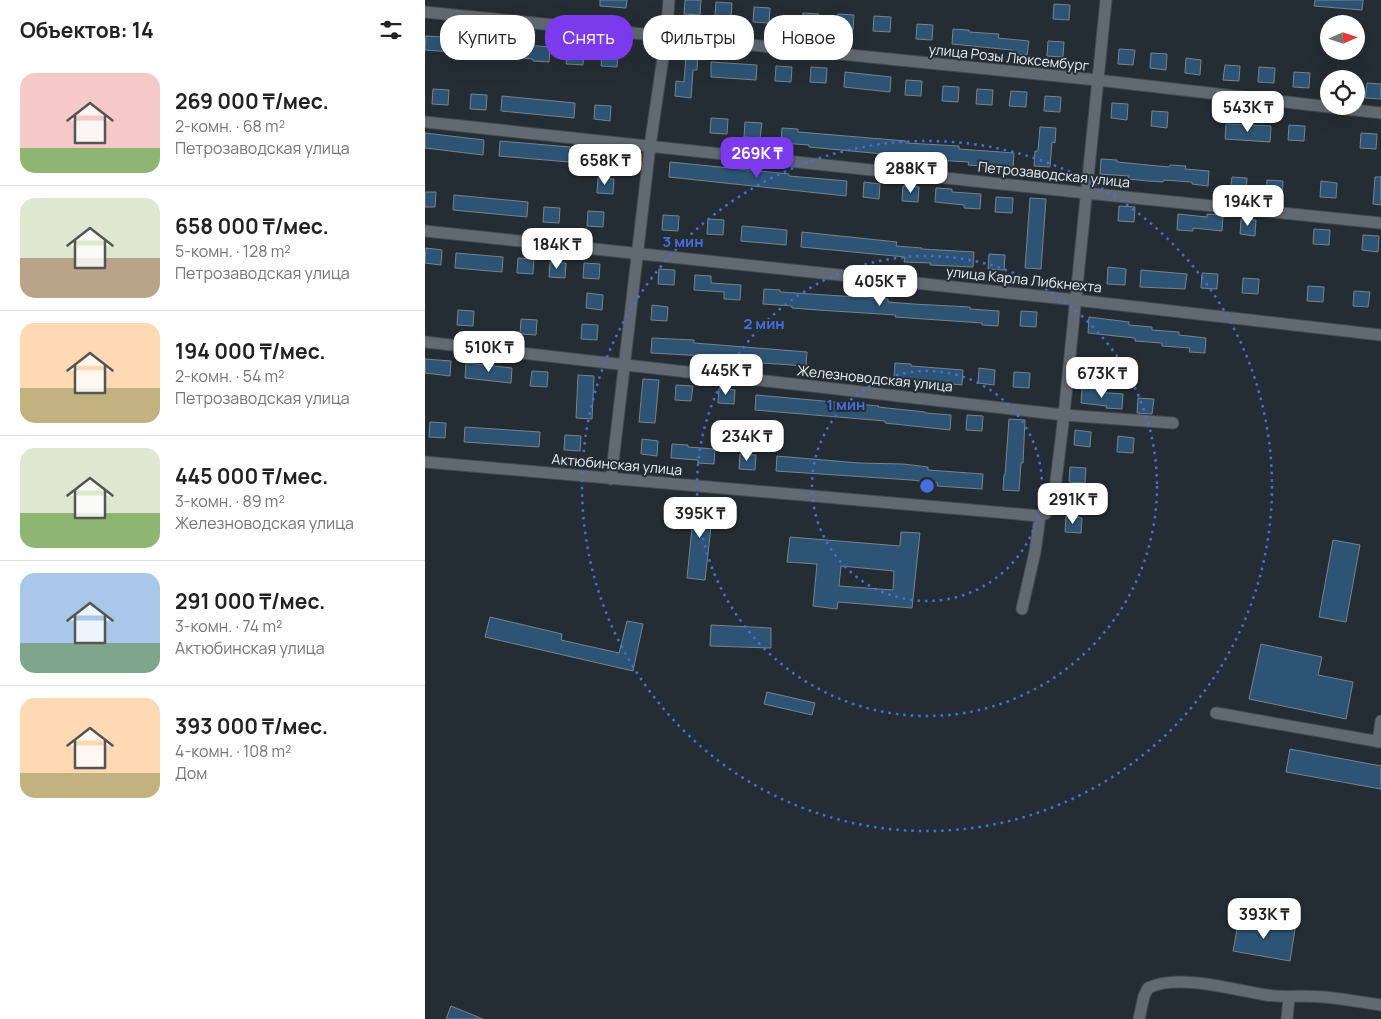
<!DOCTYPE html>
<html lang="ru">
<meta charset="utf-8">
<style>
:root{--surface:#fff;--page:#f2f2f2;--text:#222;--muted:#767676;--line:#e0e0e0;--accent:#7c3aed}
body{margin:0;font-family:Manrope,sans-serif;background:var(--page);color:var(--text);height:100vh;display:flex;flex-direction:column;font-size:19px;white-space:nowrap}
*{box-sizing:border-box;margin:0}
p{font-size:16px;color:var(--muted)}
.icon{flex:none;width:28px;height:28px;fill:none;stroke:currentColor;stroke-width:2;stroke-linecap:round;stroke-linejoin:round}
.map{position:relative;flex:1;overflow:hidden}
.drawer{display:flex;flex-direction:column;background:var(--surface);width:425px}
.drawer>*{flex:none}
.hud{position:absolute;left:15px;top:15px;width:475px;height:45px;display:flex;gap:10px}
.needle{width:32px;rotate:87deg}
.tools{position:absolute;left:895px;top:15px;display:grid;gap:10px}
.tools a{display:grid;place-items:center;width:45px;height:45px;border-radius:50%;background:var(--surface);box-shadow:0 5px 20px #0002;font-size:25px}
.price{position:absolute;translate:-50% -42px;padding:0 11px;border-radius:10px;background:#fff;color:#222;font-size:16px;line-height:32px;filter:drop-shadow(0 1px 2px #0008)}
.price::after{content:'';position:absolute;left:50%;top:30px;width:15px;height:11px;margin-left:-8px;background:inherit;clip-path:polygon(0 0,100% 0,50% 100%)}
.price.current{background:var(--accent);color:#fff}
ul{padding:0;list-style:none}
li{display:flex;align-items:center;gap:15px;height:125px;padding:0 20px}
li+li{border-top:1px solid var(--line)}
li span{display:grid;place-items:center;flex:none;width:140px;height:100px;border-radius:15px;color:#555}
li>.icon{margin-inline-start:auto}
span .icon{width:60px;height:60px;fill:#fffc;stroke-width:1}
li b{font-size:21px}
h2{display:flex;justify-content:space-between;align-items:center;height:60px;padding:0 20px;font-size:21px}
.chip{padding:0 18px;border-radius:20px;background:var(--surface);box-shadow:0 5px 20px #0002;font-size:18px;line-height:45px}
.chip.current{background:var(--accent);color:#fff}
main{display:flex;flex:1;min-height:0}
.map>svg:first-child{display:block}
.building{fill:#2d5474;stroke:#78828b;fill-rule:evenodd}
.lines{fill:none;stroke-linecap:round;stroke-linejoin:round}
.minor-casing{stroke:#43494f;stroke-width:13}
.minor{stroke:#616a72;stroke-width:11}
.ring{fill:none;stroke:#466ede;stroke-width:2.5;stroke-dasharray:2.5 5}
.labels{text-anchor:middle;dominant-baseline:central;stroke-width:4;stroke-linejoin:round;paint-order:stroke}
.street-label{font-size:14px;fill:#eaeff4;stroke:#252d34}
.centre{fill:#466ede;stroke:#252d34;stroke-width:2.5}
.ring-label{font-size:15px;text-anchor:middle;font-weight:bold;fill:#466ede;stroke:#252d34;stroke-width:4;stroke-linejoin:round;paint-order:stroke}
</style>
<main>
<section class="drawer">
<h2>Объектов: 14<svg class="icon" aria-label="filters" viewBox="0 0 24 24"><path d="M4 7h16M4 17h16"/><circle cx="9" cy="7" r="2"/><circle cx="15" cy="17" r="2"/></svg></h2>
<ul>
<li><span style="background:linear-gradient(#f6c9c9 75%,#8fb573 0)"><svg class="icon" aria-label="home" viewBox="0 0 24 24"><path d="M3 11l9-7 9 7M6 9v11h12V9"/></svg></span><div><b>269 000 ₸/мес.</b><p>2-комн. · 68 m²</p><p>Петрозаводская улица</p></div></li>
<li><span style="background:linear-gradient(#dfe7d0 60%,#b9a48a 0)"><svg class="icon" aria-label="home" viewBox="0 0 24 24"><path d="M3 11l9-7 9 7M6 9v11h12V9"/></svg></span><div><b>658 000 ₸/мес.</b><p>5-комн. · 128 m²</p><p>Петрозаводская улица</p></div></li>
<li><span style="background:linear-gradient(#ffd9b3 65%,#c2b280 0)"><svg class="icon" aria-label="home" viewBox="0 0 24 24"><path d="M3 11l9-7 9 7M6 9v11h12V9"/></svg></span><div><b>194 000 ₸/мес.</b><p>2-комн. · 54 m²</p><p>Петрозаводская улица</p></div></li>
<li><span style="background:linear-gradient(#dfe7d0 65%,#8fb573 0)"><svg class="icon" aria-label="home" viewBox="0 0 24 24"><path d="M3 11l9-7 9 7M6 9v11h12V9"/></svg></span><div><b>445 000 ₸/мес.</b><p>3-комн. · 89 m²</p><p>Железноводская улица</p></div></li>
<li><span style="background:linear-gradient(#a9c7e8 70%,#7fa58c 0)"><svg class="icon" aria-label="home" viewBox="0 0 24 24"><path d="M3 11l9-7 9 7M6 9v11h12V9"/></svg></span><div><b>291 000 ₸/мес.</b><p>3-комн. · 74 m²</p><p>Актюбинская улица</p></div></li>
<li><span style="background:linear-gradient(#ffd9b3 75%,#c2b280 0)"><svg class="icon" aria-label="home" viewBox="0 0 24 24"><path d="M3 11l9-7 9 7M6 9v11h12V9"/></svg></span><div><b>393 000 ₸/мес.</b><p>4-комн. · 108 m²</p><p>Дом</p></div></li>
</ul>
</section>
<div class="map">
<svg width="956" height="1019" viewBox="0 0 956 1019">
<rect width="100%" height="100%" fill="#252d34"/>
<path class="building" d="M175,0H202L201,8L175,6Z
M260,0H276L275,15L259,14Z
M890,0H938L937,10L889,6Z
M291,2L307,3L306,18L290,17Z
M629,4L645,5L644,20L628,19Z
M329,7L345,8L344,23L328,22Z
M378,13L394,14L393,29L377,28Z
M413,14L429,15L428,30L411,29Z
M449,16L466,17L465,32L448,31Z
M492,24L508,25L507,40L491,39Z
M528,29L544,30V32L574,34L573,38L604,41L602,55L586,54L587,50L527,44Z
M1,36L70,40L69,55L0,50Z
M623,41L639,42L638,57L622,56Z
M85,42L101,43V45L125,47L124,62L108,61V59L84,57Z
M143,49L159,50L158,65L141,64Z
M694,49L710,50L708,65L693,64Z
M177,51L193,52L192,67L176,66Z
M726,53L742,54L741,70L725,68Z
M261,54L273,55L272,70H268L266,98L250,96L251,81L259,82Z
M761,58L776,60L775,75L760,73Z
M286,62L332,65L331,80L286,77Z
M800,65L815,66L814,81L798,80Z
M351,66L367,67L366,82L350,81Z
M386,67L402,68L401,83L385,82Z
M834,67L850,68L849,83L833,82Z
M420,72L466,77L465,92L419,87Z
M869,72L885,73L884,88L868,87Z
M481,80L497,81L496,96L480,95Z
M942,83L956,84V99L940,98Z
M518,86L534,87L533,102L517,101Z
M8,89L24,90L23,105L7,104Z
M552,89L568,90L567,105L551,104Z
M586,91L602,92L601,107L584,106Z
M46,94L62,95L61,110L45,109Z
M77,96L150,103L149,118L76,111Z
M620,96L636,97L635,112L619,111Z
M687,103L703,104L702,120L686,118Z
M170,105L186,106L185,121L169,119Z
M727,111L743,112L742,128L726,126Z
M286,118L303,119L302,134L285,133Z
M320,122L337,123L335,138L319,137Z
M801,124L846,126L845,142L800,139Z
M864,125L880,126L879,141L863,140Z
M615,127L631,128L630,143L627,142L625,167L609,166L610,151H613Z
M357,128L373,129V132L481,141V143L534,146V149L589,153L588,168L543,165L544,162L490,159V157L384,147V145L356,143Z
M0,133L59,140L58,155L0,148Z
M936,133L952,134L951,149L935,148Z
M75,141L145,147L144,162L74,156Z
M174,148L190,150V165L173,163Z
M676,159L692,160V162L744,167L745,165L761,166L760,169L784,171L783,186L767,184V182L739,180L738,182L723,181L703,179L704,176L675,174Z
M245,162L364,174V176L422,181L421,196L244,177Z
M807,177L822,178L821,193L805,192Z
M950,177H956V205L948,204Z
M173,178L189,179L188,194L172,193Z
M842,180L858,181L857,196L841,195Z
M896,181L912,183L911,198L895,197Z
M439,182L455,184L454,199L438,197Z
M478,186L494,187L493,202L477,201Z
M511,188L527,189V192L556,194L555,209L539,208V205L510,202Z
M0,192H11L10,207H0Z
M29,195L103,202L102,217L28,210Z
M571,197L588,198L587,213L570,212Z
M605,198L621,199L616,269L600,268Z
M694,206L710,207L709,222L693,221Z
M119,207L135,208L134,223L118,222Z
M163,211L179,212L178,227L162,226Z
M753,214L782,217V214L798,215L797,231L768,228V231L752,230Z
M238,215L254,216L253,231L237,230Z
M283,219L299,220L298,235L282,234Z
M816,219L831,220L830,236L815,234Z
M317,226L362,230L361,245L316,241Z
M889,229L905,230L904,245L888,244Z
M377,232L472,242L471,246L497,248V249L549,252L548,267L505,265L506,263L479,262L480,257L376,247Z
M938,235L954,236L953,252L937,250Z
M1,248L17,250L16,265L0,263Z
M31,253L78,257L77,272L30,268Z
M564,254L580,255L579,270L563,269Z
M93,258L109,259L108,274L92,273Z
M125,262L141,263L140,278L124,277Z
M159,263L175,264L174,279L158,278Z
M683,267L701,269L700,285L682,284Z
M234,269L250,270L249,285L233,284Z
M716,270L762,274L760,289L715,287Z
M777,273L793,274L792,289L776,288Z
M270,275L286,276V283L316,285L315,300L299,299V292L269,290Z
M818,278L834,279L833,294L817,293Z
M883,286L899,287L898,302L882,301Z
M339,289L355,290V292L463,299V302L488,304L545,307V309L574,311L573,326L557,325V323L470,317L471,315L393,310L367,308V306L338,304Z
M929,291L945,292L943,307L928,306Z
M162,293L178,295L177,310L161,308Z
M227,305L243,307L242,321L226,320Z
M33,310L49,311L48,326L32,325Z
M596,311L612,312L611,327L595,326Z
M664,317L704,322V325L727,327V330L754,332V335L781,338L780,353L764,352L765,348L737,346V343L710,341V338L663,333Z
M96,319L112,320L111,335L95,334Z
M157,324L173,325L172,340L156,339Z
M227,338L269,340V343L382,352L381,366L280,359L281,356L226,353Z
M0,359L26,361L25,376L0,373Z
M41,363L87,368L86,383L40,378Z
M470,363L486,364V366L538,370L537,385L469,378Z
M554,368L570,370L569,385L553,383Z
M107,371L123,372L122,387L105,386Z
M589,372L605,373L604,388L588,387Z
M153,375L169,376L167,419L151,418Z
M218,379L234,380L230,423L214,422Z
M251,385L268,386L266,401L250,400Z
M294,388L310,390L309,404L293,403Z
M657,388L673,389L672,392L698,394L697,409L681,408L682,406L656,403Z
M331,395L454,406L453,407L500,412V413L526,415L525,430L460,423V421L330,410Z
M713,398L729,399L727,414L712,413Z
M542,415L558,416L557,431L541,430Z
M584,419L600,420L598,463H596L594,491L578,490L579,475H580Z
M5,422L21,423L20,438L4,437Z
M40,427L115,432L114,447L39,442Z
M650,430L666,432L665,447L649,445Z
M140,435L156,436L155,451L139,450Z
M693,436L709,438L708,453L692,452Z
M217,439L233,441L232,456L216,454Z
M247,444L263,445V447L290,449L289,464L273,463V460L246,458Z
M315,454L331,455L330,470L314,469Z
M352,456L434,463L478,464L503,467V470L558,474L557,489L512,486L513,483L486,480L351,471Z
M645,467L661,468L660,483L644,482Z
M270,498L289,500L280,580L262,578Z
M641,516L657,518L656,533L640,532Z
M476,532L495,533L487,608L413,602L412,609L388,606L392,564L362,562L365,537L475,546ZM416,566L469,571L468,590L414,586Z
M908,540L935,545L921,622L894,617Z
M65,617L137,634L136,640L194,653L202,621L218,624L208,671L60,637Z
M286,625L346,628V648L285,646Z
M836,644L897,657L893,675L928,682L921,719L824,699Z
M342,692L390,703L387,715L339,704Z
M865,749L956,766V789L861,772Z
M814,919L870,929L865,961L808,951Z
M26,1006L58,1019H21Z"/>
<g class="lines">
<defs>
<path id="minor" d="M0,12L672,80L956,113
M0,122L661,193L956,223
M0,231L651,300L956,335
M0,342L639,415L748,423
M0,462L615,516L620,514L628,505L639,415L681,0
M186,479L225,146L241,37L244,0
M597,609L610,552L615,516
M791,713L956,742
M953,742L956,721
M714,1019L719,996L723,988C753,973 809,990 841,995C860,998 879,995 899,997C918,999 937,1002 956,1005
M862,1019L864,997"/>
</defs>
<use href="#minor" class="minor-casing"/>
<use href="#minor" class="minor"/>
</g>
<g class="ring">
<circle cx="502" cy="486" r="115"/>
<circle cx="502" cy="486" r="230"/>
<circle cx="502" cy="486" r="345"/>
</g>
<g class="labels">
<g class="street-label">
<text transform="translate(584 57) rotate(6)">улица Розы Люксембург</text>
<text transform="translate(629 174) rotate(6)">Петрозаводская улица</text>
<text transform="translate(599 279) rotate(6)">улица Карла Либкнехта</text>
<text transform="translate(450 378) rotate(6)">Железноводская улица</text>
<text transform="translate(192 464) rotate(5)">Актюбинская улица</text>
</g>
</g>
<circle cx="502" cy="486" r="8" class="centre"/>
<g class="ring-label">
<text x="258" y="247">3 мин</text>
<text x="339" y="329">2 мин</text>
<text x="421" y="410">1 мин</text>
</g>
</svg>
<div class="tools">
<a><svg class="needle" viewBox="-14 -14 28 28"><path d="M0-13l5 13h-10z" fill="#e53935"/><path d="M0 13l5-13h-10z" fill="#767676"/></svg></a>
<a><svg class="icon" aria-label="locate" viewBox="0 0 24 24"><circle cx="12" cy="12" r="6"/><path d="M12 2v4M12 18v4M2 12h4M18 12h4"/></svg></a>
</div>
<b class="price" style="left:823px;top:133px">543K ₸</b>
<b class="price current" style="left:332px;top:179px">269K ₸</b>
<b class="price" style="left:180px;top:186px">658K ₸</b>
<b class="price" style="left:486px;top:194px">288K ₸</b>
<b class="price" style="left:823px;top:227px">194K ₸</b>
<b class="price" style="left:132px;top:270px">184K ₸</b>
<b class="price" style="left:455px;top:307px">405K ₸</b>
<b class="price" style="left:64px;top:373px">510K ₸</b>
<b class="price" style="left:301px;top:396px">445K ₸</b>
<b class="price" style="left:677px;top:399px">673K ₸</b>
<b class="price" style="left:322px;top:462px">234K ₸</b>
<b class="price" style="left:648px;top:525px">291K ₸</b>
<b class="price" style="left:275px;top:539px">395K ₸</b>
<b class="price" style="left:839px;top:940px">393K ₸</b>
<div class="hud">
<a class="chip">Купить</a>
<a class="chip current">Снять</a>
<a class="chip">Фильтры</a>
<a class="chip">Новое</a>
</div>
</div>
</main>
